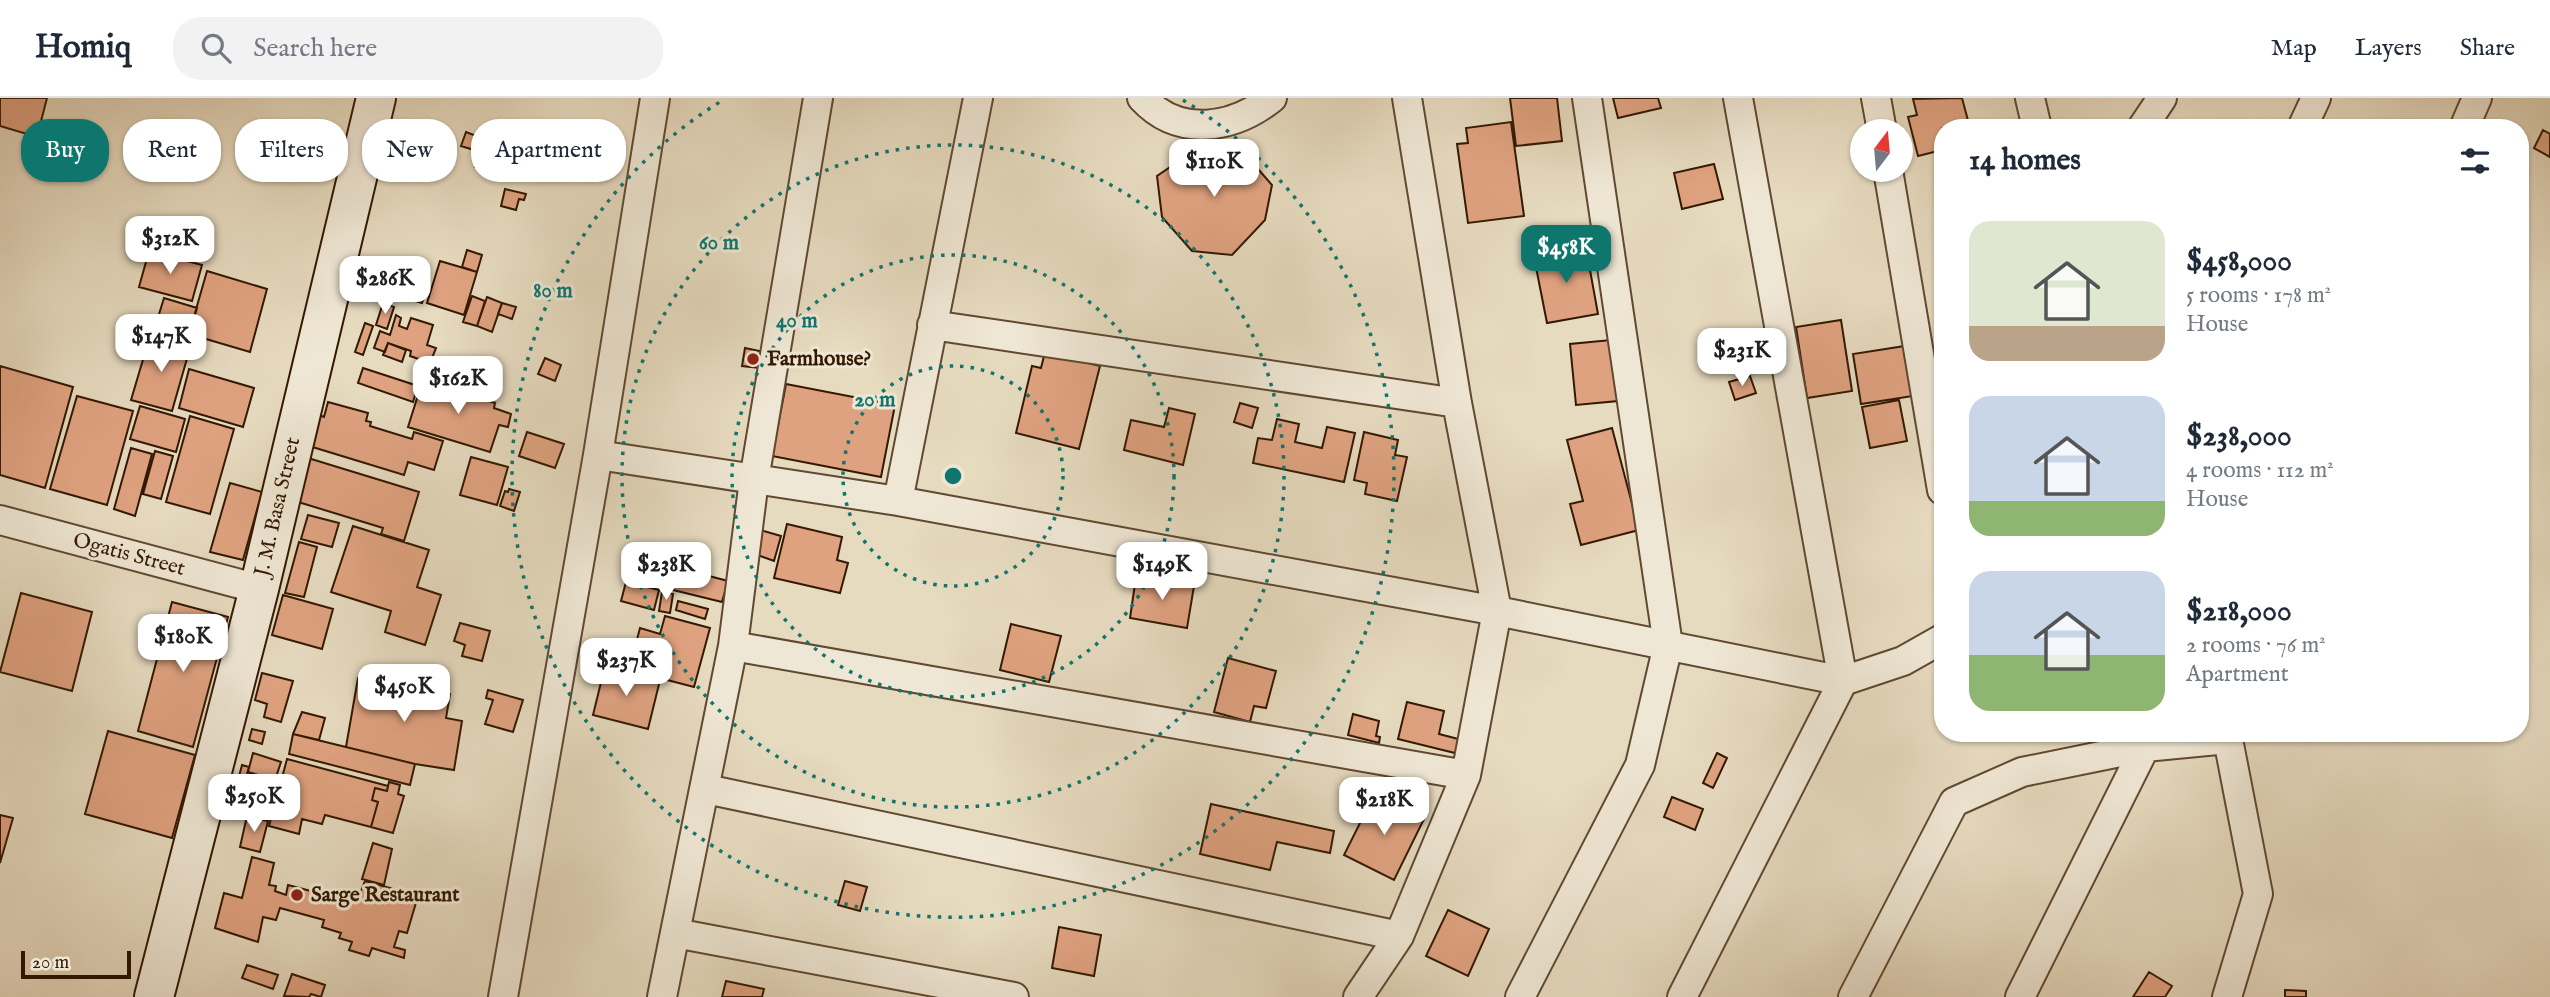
<!DOCTYPE html>
<meta charset="utf-8">
<style>
:root{--surface:#fff;--page:#f2f2f3;--text:#1f2937;--muted:#747a83;--line:#e0e1e3;--accent:#0f766e}
body{margin:0;font-family:"IM FELL English",serif;background:var(--page);color:var(--text);height:100vh;display:flex;flex-direction:column;font-size:26px;white-space:nowrap}
*{box-sizing:border-box;margin:0}
p{font-size:23px;color:var(--muted)}
.icon{flex:none;width:38px;height:38px;fill:none;stroke:currentColor;stroke-width:2;stroke-linecap:round;stroke-linejoin:round}
.map{position:relative;flex:1;overflow:hidden}
.sheet{position:absolute;left:1934px;top:21px;width:595px;height:623px;display:flex;flex-direction:column;background:var(--surface);border-radius:28px;box-shadow:0 2px 5px #0004}
.sheet>*{flex:none}
.top-card{position:absolute;left:21px;top:21px;width:665px;height:63px;display:flex;gap:14px}
.needle{width:46px;rotate:16deg}
.fabs{position:absolute;left:1850px;top:21px;display:grid;gap:14px}
.fabs a{display:grid;place-items:center;width:63px;height:63px;border-radius:50%;background:var(--surface);box-shadow:0 2px 5px #0004;font-size:35px}
.scale{position:absolute;left:21px;bottom:18px;width:110px;box-sizing:border-box;padding-left:7px;border:4px solid #331901;border-top:0;font-size:19px;line-height:24px;white-space:nowrap;color:#331901;-webkit-text-stroke:5px #efe7d5;paint-order:stroke}
.price{position:absolute;translate:-50% -60px;padding:0 16px;border-radius:14px;background:#fff;color:#222;font-size:23px;line-height:46px;filter:drop-shadow(0 2px 4px #0008)}
.price::after{content:'';position:absolute;left:50%;top:42px;width:21px;height:16px;margin-left:-10px;background:inherit;clip-path:polygon(0 0,100% 0,50% 100%)}
.price.selected{background:var(--accent);color:#fff}
ul{padding:0;list-style:none}
li{display:flex;align-items:center;gap:21px;height:175px;padding:0 35px}
li span{display:grid;place-items:center;flex:none;width:196px;height:140px;border-radius:21px;color:#555}
li>.icon{margin-inline-start:auto}
span .icon{width:84px;height:84px;fill:#fffc;stroke-width:1}
li b{font-size:30px}
h2{display:flex;justify-content:space-between;align-items:center;height:84px;padding:0 35px;font-size:30px}
.tag{padding:0 24px;border-radius:28px;background:var(--surface);box-shadow:0 2px 5px #0004;font-size:24px;line-height:63px}
.tag.selected{background:var(--accent);color:#fff}
header{display:flex;align-items:center;gap:42px;box-sizing:border-box;height:98px;padding:0 35px;background:var(--surface);border-bottom:2px solid var(--line)}
header strong{font-size:33px}
nav{display:flex;gap:38px;margin-inline-start:auto;font-size:24px}
.search{width:490px;height:63px;background:var(--page);display:flex;align-items:center;gap:18px;box-sizing:border-box;padding:0 24px;border-radius:28px;color:var(--muted);font-size:26px}
.map>svg:first-child{display:block}
.building{fill:#dfa280;stroke:#331901;stroke-width:2}
.lines{fill:none;stroke-linecap:round;stroke-linejoin:round}
.street-casing{stroke:#604930;stroke-width:32}
.secondary-casing{stroke:#331901;stroke-width:42}
.street{stroke:#efe7d5;stroke-width:28}
.secondary{stroke:#efe7d5;stroke-width:38}
.ring{fill:none;stroke:#0f766e;stroke-width:3.5;stroke-dasharray:3.5 7}
.poi-dot{fill:#8f2418;stroke:#efe7d5;stroke-width:2.5}
.labels{text-anchor:middle;dominant-baseline:central;stroke-width:6;stroke-linejoin:round;paint-order:stroke}
.poi-label{font-size:21px;font-weight:bold;fill:#331901;stroke:#efe7d5;text-anchor:start}
.street-label{font-size:21px;fill:#331901;stroke:#efe7d5}
.centre{fill:#0f766e;stroke:#efe7d5;stroke-width:3.5}
.ring-label{font-size:21px;text-anchor:middle;font-weight:bold;fill:#0f766e;stroke:#efe7d5;stroke-width:6;stroke-linejoin:round;paint-order:stroke}
</style>
<header>
<strong>Homiq</strong>
<div class="search"><svg class="icon" aria-label="search" viewBox="0 0 24 24"><circle cx="10" cy="10" r="6"/><path d="M15 15l6 6"/></svg>Search here</div>
<nav><a>Map</a><a>Layers</a><a>Share</a></nav>
</header>
<div class="map">
<svg width="2550" height="899" viewBox="0 0 2550 899">
<rect width="100%" height="100%" fill="#e6dabf"/>
<filter id="stains"><feTurbulence type="fractalNoise" baseFrequency=".00286" numOctaves="4"/><feColorMatrix values="0 0 0 0 .2 0 0 0 0 .09 0 0 0 0 .02 0 0 0 .5 -.17"/></filter>
<radialGradient id="worn" r=".72"><stop offset=".6" stop-color="#630" stop-opacity="0"/><stop offset="1" stop-color="#630" stop-opacity=".3"/></radialGradient>
<path class="building" d="M0,0H47L37,39L0,28Z
M1510,0H1557L1562,43L1516,48Z
M1613,0H1658L1661,10L1618,20Z
M1962,0L1970,30H1942V52L1918,58L1908,19L1917,17L1913,1Z
M1511,24L1524,118L1468,125L1457,46L1468,45L1466,30Z
M2543,32L2550,36V59L2534,50Z
M466,34L479,39L474,52L461,48Z
M437,39L447,43L443,54L433,49Z
M1204,46L1245,56L1272,87L1265,122L1232,157L1192,153L1162,119L1157,78Z
M481,49L496,54L490,73L475,69Z
M1714,66L1723,101L1682,111L1674,75Z
M505,91L526,96L524,102L519,101L516,112L501,108Z
M1586,150L1598,216L1547,225L1534,159Z
M467,152L482,157L477,174L462,169Z
M149,153L202,167L192,203L139,189Z
M440,163L477,174L464,217L427,205Z
M207,173L267,191L250,254L189,236Z
M404,176L429,184L422,205L398,198Z
M472,198L485,203L477,228L463,224Z
M487,199L502,205L492,234L477,228Z
M164,200L197,210L190,235L156,226Z
M383,205L394,209L387,231L376,227Z
M502,205L516,209L512,221L498,216Z
M396,217L401,220L399,228L407,231L411,220L433,227L427,247L436,250L430,265L410,258L411,253L388,245L385,254L374,250L380,233L390,237Z
M1841,222L1852,293L1807,300L1796,229Z
M365,225L373,228L363,257L355,254Z
M150,238L190,250L172,313L131,302Z
M1611,242L1618,303L1576,307L1570,246Z
M388,245L406,252L402,264L383,257Z
M1905,248L1913,298L1861,306L1853,256Z
M745,250L764,254L760,270L742,268Z
M1045,254L1100,268L1079,351L1016,335L1032,268L1041,270Z
M545,260L561,267L555,283L538,276Z
M0,268L73,289L45,390L0,377Z
M363,270L418,288L413,304L358,285Z
M189,271L254,290L243,329L179,310Z
M1750,278L1756,295L1735,302L1729,284Z
M443,282L469,290L467,296L495,305L494,310L511,316L508,329L499,327L490,354L408,329L419,294L432,298L435,288L440,290Z
M786,286L895,307L881,379L772,358Z
M77,298L133,313L107,407L50,391Z
M1899,302L1907,343L1870,350L1862,309Z
M328,304L368,315L366,323L371,324L370,328L412,341L414,334L443,343L434,372L408,364L404,377L306,347L316,316L324,319Z
M1240,305L1258,310L1252,330L1234,324Z
M140,308L185,321L176,354L130,341Z
M1169,310L1195,316L1183,367L1124,352L1131,322L1164,329Z
M190,318L234,331L210,416L166,404Z
M1277,321L1299,326L1295,344L1322,350L1327,329L1355,335L1344,384L1253,365L1258,340L1272,342Z
M1612,330L1639,432L1581,447L1570,406L1583,403L1567,342Z
M527,334L564,346L555,370L519,358Z
M1364,334L1398,342L1395,357L1407,359L1397,403L1365,396L1367,385L1354,382Z
M131,350L152,356L135,418L114,411Z
M155,353L173,358L161,401L143,396Z
M471,359L508,369L497,407L460,397Z
M308,360L419,394L404,443L381,436L383,430L295,403Z
M230,385L262,394L243,462L210,454Z
M509,391L520,394L514,413L500,408L505,393L508,394Z
M308,417L339,425L332,449L301,441Z
M787,426L842,439L837,462L848,465L840,495L774,480Z
M353,428L429,452L417,489L441,497L425,547L385,534L391,513L331,494Z
M760,432L781,438L774,463L752,455Z
M299,444L317,449L304,499L285,495Z
M671,468L728,483L722,504L665,490Z
M1136,479L1194,488L1187,530L1130,520Z
M626,484L659,492L654,512L621,503Z
M662,494L673,496L670,515L659,513Z
M21,495L92,514L72,593L0,574Z
M283,497L333,511L322,551L272,537Z
M678,503L708,511L705,521L676,512Z
M172,504L228,519L193,649L138,633Z
M665,518L710,530L694,589L629,572L640,530L660,536Z
M460,525L490,533L482,563L462,558L465,547L454,543Z
M1011,526L1061,538L1049,584L1000,572Z
M1228,560L1276,573L1266,610L1254,608L1250,624L1214,614Z
M605,568L660,582L648,631L593,617Z
M262,575L293,583L281,624L264,619L267,606L255,602Z
M358,580L450,596L446,620L462,623L454,672L415,666L346,649Z
M488,592L523,602L513,634L485,626L493,602L486,600Z
M1407,604L1444,613L1439,636L1466,643L1463,657L1398,641Z
M302,614L325,620L319,642L293,636Z
M1353,616L1379,623L1376,638L1380,639L1379,645L1348,637Z
M252,631L265,634L262,646L249,642Z
M108,633L195,657L172,740L85,716Z
M293,636L415,666L410,687L289,656Z
M253,655L281,664L275,682L248,674Z
M1717,655L1727,660L1713,690L1703,685Z
M287,661L388,688L387,693L375,690L372,702L378,704L371,729L325,717L322,726L302,721L299,736L269,728Z
M242,667L249,669L247,676L266,681L257,715L249,712L247,718L230,713Z
M389,684L400,687L398,696L404,698L393,735L371,729L378,704L372,702L375,690L387,693Z
M1374,697L1424,721L1394,782L1344,757Z
M1672,699L1703,711L1695,732L1664,719Z
M1211,706L1334,733L1330,755L1277,744L1270,772L1200,756Z
M0,717L13,720L0,765Z
M247,718L268,723L260,754L240,749Z
M373,745L392,751L384,787L362,781Z
M252,759L274,765L269,787L276,788L275,793L286,797L288,787L353,804L355,797L359,798L365,783L418,798L407,835L399,833L394,849L405,852L404,860L372,850L369,858L349,852L352,844L339,840L341,835L322,829L324,822L280,810L276,822L263,819L258,844L215,830L224,795L242,800Z
M845,783L867,789L860,813L838,807Z
M1448,812L1489,831L1468,878L1426,858Z
M1059,829L1101,837L1094,878L1052,870Z
M247,867L278,877L273,891L242,880Z
M2149,874L2172,888L2165,899H2133Z
M292,876L325,887L321,899L311,896L309,899L284,898Z
M726,883L764,891L762,899H722Z
M2285,892L2306,893V899H2285Z"/>
<g class="lines">
<defs>
<path id="street" d="M1142,0C1179,40 1233,31 1272,0
M1876,0L1882,33
M2030,0L2037,30
M2142,30L2162,0
M2302,30L2316,0
M2464,30L2477,0
M1888,72L1942,392
M932,227L1457,305
M598,357L898,403L1497,513L1843,583L1903,563L1942,541
M898,403L978,0
M0,422L259,491
M733,548L1466,677
M706,691L1399,838
M675,835L1014,899
M503,899L598,357L655,0
M662,899L733,548L754,382L818,0
M1358,899L1399,838L1466,677L1497,513L1457,305L1407,0
M1520,899L1640,667L1668,547L1587,0
M1682,899L1843,583L1738,0
M1853,899L1954,704L2022,674L2145,649L2228,641L2258,796L2227,899
M2020,899L2145,649L2143,638"/>
<path id="secondary" d="M154,899L259,491L376,0"/>
</defs>
<use href="#street" class="street-casing"/>
<use href="#secondary" class="secondary-casing"/>
<use href="#street" class="street"/>
<use href="#secondary" class="secondary"/>
</g>
<g class="ring">
<circle cx="953" cy="378" r="110"/>
<circle cx="953" cy="378" r="221"/>
<circle cx="953" cy="378" r="331"/>
<path d="M1183 2A441 441 0 1 1 723 2"/>
</g>
<g class="poi-dot">
<circle cx="753" cy="261" r="7"/>
<circle cx="297" cy="797" r="7"/>
</g>
<g class="labels">
<g class="poi-label">
<text x="767" y="261">Farmhouse?</text>
<text x="311" y="797">Sarge Restaurant</text>
</g>
<g class="street-label">
<text transform="translate(278 409) rotate(-77)">J. M. Basa Street</text>
<text transform="translate(129 457) rotate(15)">Ogatis Street</text>
</g>
</g>
<circle cx="953" cy="378" r="10" class="centre"/>
<g class="ring-label">
<text x="719" y="151">60 m</text>
<text x="553" y="199">80 m</text>
<text x="797" y="229">40 m</text>
<text x="875" y="308">20 m</text>
</g>
<rect width="100%" height="100%" filter="url(#stains)"/>
<rect width="100%" height="100%" fill="url(#worn)"/>
</svg>
<div class="fabs">
<a><svg class="needle" viewBox="-14 -14 28 28"><path d="M0-13l5 13h-10z" fill="#e53935"/><path d="M0 13l5-13h-10z" fill="#747a83"/></svg></a>
</div>
<div class="scale">20 m</div>
<b class="price" style="left:1214px;top:101px">$110K</b>
<b class="price" style="left:170px;top:178px">$312K</b>
<b class="price selected" style="left:1566px;top:187px">$458K</b>
<b class="price" style="left:385px;top:218px">$286K</b>
<b class="price" style="left:161px;top:276px">$147K</b>
<b class="price" style="left:1742px;top:290px">$231K</b>
<b class="price" style="left:458px;top:318px">$162K</b>
<b class="price" style="left:666px;top:504px">$238K</b>
<b class="price" style="left:1162px;top:504px">$149K</b>
<b class="price" style="left:183px;top:576px">$180K</b>
<b class="price" style="left:626px;top:600px">$237K</b>
<b class="price" style="left:404px;top:626px">$450K</b>
<b class="price" style="left:254px;top:736px">$250K</b>
<b class="price" style="left:1384px;top:739px">$218K</b>
<div class="top-card">
<a class="tag selected">Buy</a>
<a class="tag">Rent</a>
<a class="tag">Filters</a>
<a class="tag">New</a>
<a class="tag">Apartment</a>
</div>
<section class="sheet">
<h2>14 homes<svg class="icon" aria-label="filters" viewBox="0 0 24 24"><path d="M4 7h16M4 17h16"/><circle cx="9" cy="7" r="2"/><circle cx="15" cy="17" r="2"/></svg></h2>
<ul>
<li><span style="background:linear-gradient(#dfe7d0 75%,#b9a48a 0)"><svg class="icon" aria-label="home" viewBox="0 0 24 24"><path d="M3 11l9-7 9 7M6 9v11h12V9"/></svg></span><div><b>$458,000</b><p>5 rooms · 178 m²</p><p>House</p></div></li>
<li><span style="background:linear-gradient(#c9d6e8 75%,#8fb573 0)"><svg class="icon" aria-label="home" viewBox="0 0 24 24"><path d="M3 11l9-7 9 7M6 9v11h12V9"/></svg></span><div><b>$238,000</b><p>4 rooms · 112 m²</p><p>House</p></div></li>
<li><span style="background:linear-gradient(#c9d6e8 60%,#8fb573 0)"><svg class="icon" aria-label="home" viewBox="0 0 24 24"><path d="M3 11l9-7 9 7M6 9v11h12V9"/></svg></span><div><b>$218,000</b><p>2 rooms · 76 m²</p><p>Apartment</p></div></li>
</ul>
</section>
</div>
